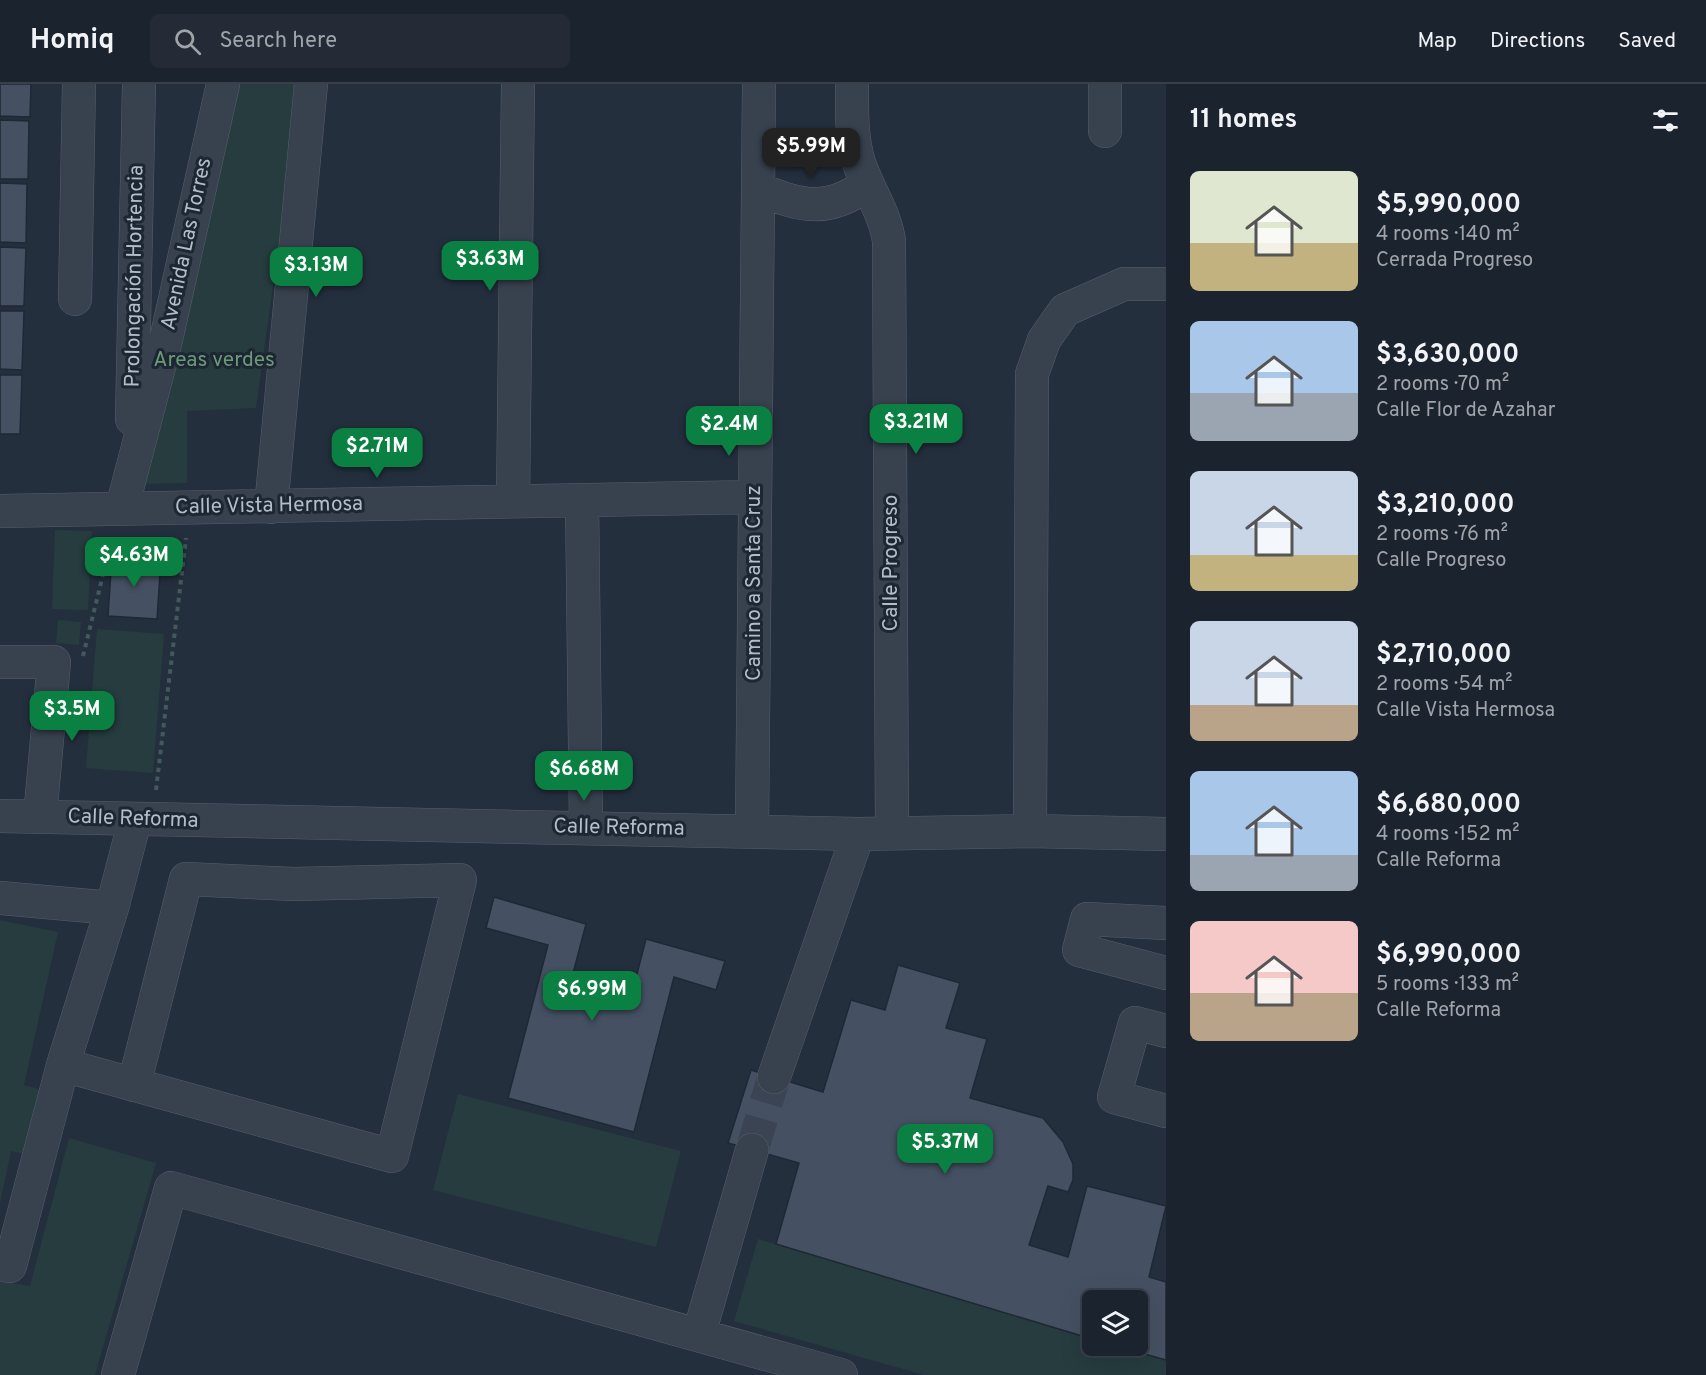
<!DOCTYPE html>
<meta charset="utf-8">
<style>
:root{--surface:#1b232e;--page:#242b36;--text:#f1f3f6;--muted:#a0a4aa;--line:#39404a;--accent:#0b8043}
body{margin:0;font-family:Overpass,sans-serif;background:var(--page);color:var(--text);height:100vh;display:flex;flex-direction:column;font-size:22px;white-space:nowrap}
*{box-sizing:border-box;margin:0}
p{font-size:20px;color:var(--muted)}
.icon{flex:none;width:33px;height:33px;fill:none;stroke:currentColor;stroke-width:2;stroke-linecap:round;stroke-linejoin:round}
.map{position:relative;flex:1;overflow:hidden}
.panel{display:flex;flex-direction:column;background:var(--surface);width:540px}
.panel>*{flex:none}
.controls{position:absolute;left:1082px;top:1206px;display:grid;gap:12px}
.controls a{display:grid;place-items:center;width:66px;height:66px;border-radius:9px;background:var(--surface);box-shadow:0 6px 24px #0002,0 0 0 2px var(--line);font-size:30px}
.price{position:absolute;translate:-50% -51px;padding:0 14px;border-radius:12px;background:var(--accent);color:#fff;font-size:20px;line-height:39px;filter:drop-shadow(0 2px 3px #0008)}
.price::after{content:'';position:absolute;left:50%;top:36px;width:18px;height:14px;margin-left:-9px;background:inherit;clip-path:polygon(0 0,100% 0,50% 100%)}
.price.selected{background:#222;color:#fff}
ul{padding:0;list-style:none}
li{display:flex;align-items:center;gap:18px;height:150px;padding:0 24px}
li span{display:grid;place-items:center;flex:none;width:168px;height:120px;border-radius:9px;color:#555}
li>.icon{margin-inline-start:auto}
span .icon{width:72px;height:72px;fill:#fffc;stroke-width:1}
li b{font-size:26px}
h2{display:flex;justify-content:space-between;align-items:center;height:72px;padding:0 24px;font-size:26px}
header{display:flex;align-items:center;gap:36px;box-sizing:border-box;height:84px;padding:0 30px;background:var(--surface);border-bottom:2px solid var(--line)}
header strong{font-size:28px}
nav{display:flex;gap:33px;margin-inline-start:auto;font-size:21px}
.search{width:420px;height:54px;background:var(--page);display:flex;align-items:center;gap:15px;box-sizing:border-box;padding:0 21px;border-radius:9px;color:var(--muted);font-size:22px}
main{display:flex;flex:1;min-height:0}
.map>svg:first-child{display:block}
.green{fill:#263c3f}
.building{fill:#455162;stroke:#1f2835;stroke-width:1.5}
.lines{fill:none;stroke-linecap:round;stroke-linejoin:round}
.minor-tunnel{stroke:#3a4453;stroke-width:33;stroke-dasharray:33 16;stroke-linecap:butt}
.minor-casing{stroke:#565f6c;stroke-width:34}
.path{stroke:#44595c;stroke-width:4;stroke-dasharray:4.5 4.5;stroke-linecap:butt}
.minor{stroke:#38414e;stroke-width:33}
.labels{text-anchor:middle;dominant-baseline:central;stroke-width:6;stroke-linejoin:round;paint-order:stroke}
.street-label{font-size:21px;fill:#b4bcc9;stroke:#1d2633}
.park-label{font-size:21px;fill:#6b9a76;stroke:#1d2633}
</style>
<header>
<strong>Homiq</strong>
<div class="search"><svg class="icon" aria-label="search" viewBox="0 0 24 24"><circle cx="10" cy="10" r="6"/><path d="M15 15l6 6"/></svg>Search here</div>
<nav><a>Map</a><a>Directions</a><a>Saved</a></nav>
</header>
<main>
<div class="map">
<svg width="1166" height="1291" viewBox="0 0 1166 1291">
<rect width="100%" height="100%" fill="#242f3e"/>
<path class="green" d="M233,0H301L256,324L187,327V399L139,400Z
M55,446L92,447L88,526L52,525Z
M58,536L81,538L79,561L56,559Z
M97,545L164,550L153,689L86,684Z
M0,836L58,848L24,1001L50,1008L36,1072L11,1067L0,1119Z
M458,1010L681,1067L656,1163L433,1106Z
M69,1054L156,1079L95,1291H0V1197L30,1202Z
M758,1155L1092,1255V1262H1116L1166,1276V1291H924L734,1237Z"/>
<path class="building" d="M0,0H31L30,33L0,32Z
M0,36L29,37L28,95H0Z
M0,99L27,100L26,159L0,158Z
M0,163L26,164L24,222H0Z
M0,227H24L22,286L0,285Z
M0,291H22L20,350H0Z
M112,472L161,475L157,535L108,532Z
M494,813L586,840L570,901L630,917L646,855L725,877L716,906L674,893L634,1048L508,1014L548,861L486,844Z
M898,881L960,899L946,944L987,955L970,1014L1043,1034L1063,1058L1073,1080V1096L1068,1108L1048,1102L1029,1161L1068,1173L1087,1102L1166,1122L1149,1193L1166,1198V1276L1116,1262H1137V1216H1092V1255L776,1160L799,1079L728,1059L751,986L823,1008L851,916L885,926Z"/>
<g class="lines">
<path class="minor-tunnel" d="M752,1066L774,993"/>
<defs>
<path id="minor" d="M852,0C852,27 851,53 859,79C868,106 885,129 889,157L892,748
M1105,47V0
M759,105C800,123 830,129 867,100
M75,215L79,0
M132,335L139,0
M582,416L586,744
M513,417L518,0
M271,423L311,0
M122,424L165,260L223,0
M0,427L754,413
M0,578H54L40,733
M0,732L858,750L1030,747L1166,750
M752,747L759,0
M1030,747L1032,290L1044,256L1065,226L1124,200H1166
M0,814L112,824L63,981L10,1182L0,1180
M112,824L135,736
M1166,839L1087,835L1079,866L1166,889
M1166,947L1135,939L1114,1013L1166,1027
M63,981L392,1072L460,796L294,800L186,795L134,1001
M774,993L858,750
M699,1250L752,1066
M118,1291L171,1104L841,1291"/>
</defs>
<use href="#minor" class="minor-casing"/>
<path class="path" d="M83,572L112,454
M156,706L186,454"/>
<use href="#minor" class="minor"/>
</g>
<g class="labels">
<g class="street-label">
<text transform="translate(187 160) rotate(-78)">Avenida Las Torres</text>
<text transform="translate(135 192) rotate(-89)">Prolongación Hortencia</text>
<text transform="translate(269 422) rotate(-1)">Calle Vista Hermosa</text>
<text transform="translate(891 479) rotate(-90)">Calle Progreso</text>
<text transform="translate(754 499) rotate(-90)">Camino a Santa Cruz</text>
<text transform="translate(133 735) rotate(2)">Calle Reforma</text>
<text transform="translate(619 744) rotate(1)">Calle Reforma</text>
</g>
<g class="park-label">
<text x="214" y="276">Areas verdes</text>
</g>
</g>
</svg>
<div class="controls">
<a><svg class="icon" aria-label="layers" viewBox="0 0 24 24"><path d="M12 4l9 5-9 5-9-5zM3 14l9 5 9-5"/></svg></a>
</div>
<b class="price selected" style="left:811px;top:95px">$5.99M</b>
<b class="price" style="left:490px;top:208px">$3.63M</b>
<b class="price" style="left:316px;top:214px">$3.13M</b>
<b class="price" style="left:916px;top:371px">$3.21M</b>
<b class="price" style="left:729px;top:373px">$2.4M</b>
<b class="price" style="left:377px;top:395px">$2.71M</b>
<b class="price" style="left:134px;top:504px">$4.63M</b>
<b class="price" style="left:72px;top:658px">$3.5M</b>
<b class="price" style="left:584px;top:718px">$6.68M</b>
<b class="price" style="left:592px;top:938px">$6.99M</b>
<b class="price" style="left:945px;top:1091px">$5.37M</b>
</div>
<section class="panel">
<h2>11 homes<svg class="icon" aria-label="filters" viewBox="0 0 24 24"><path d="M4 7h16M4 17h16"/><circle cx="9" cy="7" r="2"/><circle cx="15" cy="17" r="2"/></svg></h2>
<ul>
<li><span style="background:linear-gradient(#dfe7d0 60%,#c2b280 0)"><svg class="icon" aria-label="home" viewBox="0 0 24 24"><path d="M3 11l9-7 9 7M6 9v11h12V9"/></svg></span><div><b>$5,990,000</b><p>4 rooms · 140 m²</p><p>Cerrada Progreso</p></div></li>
<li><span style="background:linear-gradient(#a9c7e8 60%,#9aa5b1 0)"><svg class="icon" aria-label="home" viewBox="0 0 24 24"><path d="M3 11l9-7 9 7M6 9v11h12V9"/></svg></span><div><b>$3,630,000</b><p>2 rooms · 70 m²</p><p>Calle Flor de Azahar</p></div></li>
<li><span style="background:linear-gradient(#c9d6e8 70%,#c2b280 0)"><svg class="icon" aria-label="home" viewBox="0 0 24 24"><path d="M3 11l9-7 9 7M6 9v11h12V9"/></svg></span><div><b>$3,210,000</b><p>2 rooms · 76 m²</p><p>Calle Progreso</p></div></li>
<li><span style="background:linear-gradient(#c9d6e8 70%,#b9a48a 0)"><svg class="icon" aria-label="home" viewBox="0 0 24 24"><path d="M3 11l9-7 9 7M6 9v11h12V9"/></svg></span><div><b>$2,710,000</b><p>2 rooms · 54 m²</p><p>Calle Vista Hermosa</p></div></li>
<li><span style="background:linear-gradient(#a9c7e8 70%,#9aa5b1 0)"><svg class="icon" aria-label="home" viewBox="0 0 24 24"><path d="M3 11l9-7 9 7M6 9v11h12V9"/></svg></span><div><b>$6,680,000</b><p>4 rooms · 152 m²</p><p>Calle Reforma</p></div></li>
<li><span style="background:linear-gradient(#f6c9c9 60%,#b9a48a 0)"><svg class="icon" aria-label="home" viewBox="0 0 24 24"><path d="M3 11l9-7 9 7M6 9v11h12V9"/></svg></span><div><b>$6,990,000</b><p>5 rooms · 133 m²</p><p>Calle Reforma</p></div></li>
</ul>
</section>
</main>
